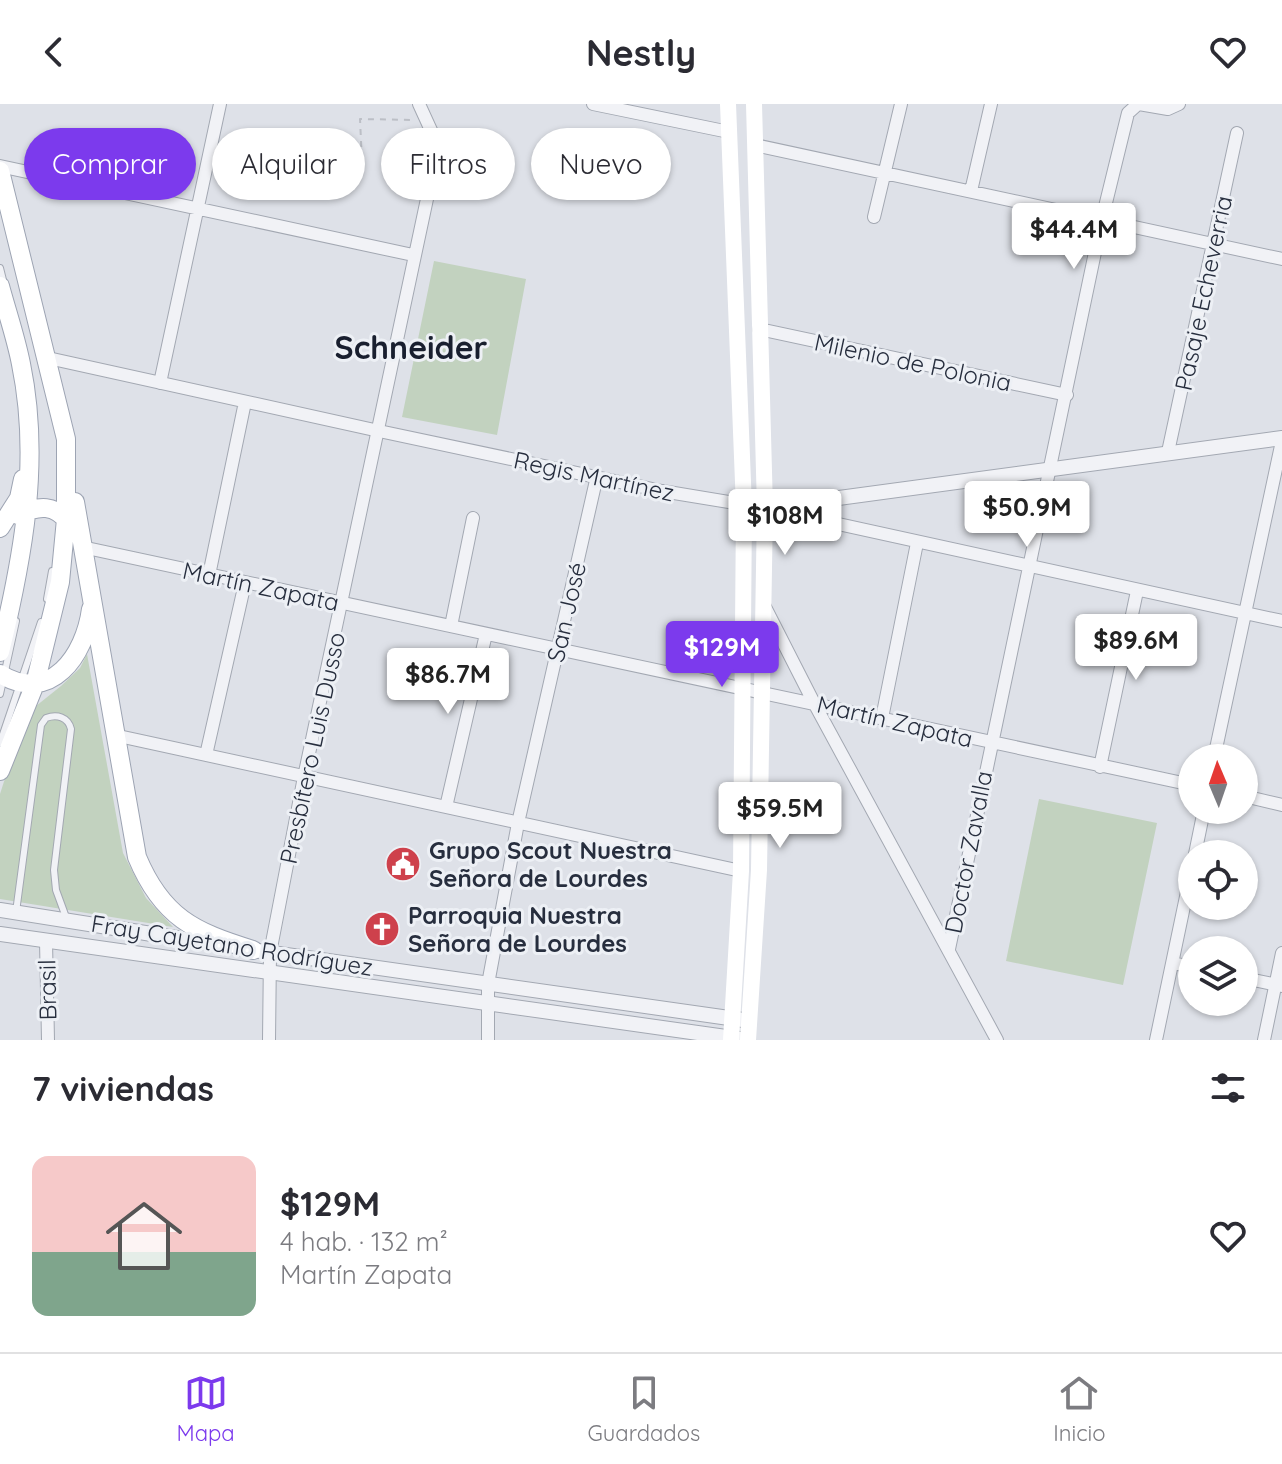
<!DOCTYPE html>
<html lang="es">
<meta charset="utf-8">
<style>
:root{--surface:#fff;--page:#f7f7f7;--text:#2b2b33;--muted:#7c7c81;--line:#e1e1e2;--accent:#7c3aed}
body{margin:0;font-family:Quicksand,sans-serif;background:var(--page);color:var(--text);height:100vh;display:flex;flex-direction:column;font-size:30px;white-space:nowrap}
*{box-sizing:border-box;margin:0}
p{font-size:26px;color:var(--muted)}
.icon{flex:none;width:44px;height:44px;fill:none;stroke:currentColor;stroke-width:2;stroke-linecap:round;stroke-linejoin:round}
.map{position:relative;height:936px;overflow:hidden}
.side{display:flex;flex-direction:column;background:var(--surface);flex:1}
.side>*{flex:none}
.guide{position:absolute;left:24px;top:24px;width:800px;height:72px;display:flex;gap:16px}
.needle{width:52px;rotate:358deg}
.controls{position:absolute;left:1178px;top:640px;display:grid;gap:16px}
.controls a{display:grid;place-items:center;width:80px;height:80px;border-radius:50%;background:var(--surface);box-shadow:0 2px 6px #0004;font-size:40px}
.price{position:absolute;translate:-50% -68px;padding:0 18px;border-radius:8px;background:#fff;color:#222;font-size:26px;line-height:52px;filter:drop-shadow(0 2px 4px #0008)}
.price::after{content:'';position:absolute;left:50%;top:48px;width:24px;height:18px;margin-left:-12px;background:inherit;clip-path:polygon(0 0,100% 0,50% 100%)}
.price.on{background:var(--accent);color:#fff}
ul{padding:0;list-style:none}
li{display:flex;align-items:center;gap:24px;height:200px;padding:0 32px}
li+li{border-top:2px solid var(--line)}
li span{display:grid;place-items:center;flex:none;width:224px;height:160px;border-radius:16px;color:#555}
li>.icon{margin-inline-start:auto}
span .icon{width:96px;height:96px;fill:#fffc;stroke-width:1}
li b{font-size:34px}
h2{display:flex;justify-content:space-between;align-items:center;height:96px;padding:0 32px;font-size:34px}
.tag{padding:0 28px;border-radius:36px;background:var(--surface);box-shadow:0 2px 6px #0004;font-size:28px;line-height:72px}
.tag.on{background:var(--accent);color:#fff}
header{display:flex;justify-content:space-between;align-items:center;height:104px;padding:0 32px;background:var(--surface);font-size:36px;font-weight:700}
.tab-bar{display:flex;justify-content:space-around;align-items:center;height:112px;border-top:2px solid var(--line);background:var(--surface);font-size:22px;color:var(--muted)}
.tab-bar a{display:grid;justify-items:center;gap:4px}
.tab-bar .on{color:var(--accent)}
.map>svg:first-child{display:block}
.green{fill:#c2d2bf}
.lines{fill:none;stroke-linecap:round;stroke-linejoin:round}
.service-casing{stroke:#a3a8b2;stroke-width:8}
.minor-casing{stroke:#a3a8b2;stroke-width:14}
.tertiary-casing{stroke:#a3a8b2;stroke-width:16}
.primary-casing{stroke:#9da4b3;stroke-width:20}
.path{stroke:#bcbfc6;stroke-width:2;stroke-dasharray:6 6;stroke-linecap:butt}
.service{stroke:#f1f2f6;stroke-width:6}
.minor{stroke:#f1f2f6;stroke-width:12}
.tertiary{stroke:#f1f2f6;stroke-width:14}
.secondary{stroke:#fff;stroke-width:16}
.primary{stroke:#fff;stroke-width:18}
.labels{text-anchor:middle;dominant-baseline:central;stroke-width:6;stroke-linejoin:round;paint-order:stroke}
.street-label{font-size:24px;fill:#272e3e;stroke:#edf0f5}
.poi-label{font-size:24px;font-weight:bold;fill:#272e3e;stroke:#edf0f5;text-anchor:start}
.district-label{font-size:32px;font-weight:bold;fill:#191f2f;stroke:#edf0f5}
</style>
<header><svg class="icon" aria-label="back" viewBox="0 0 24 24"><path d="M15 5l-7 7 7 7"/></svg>Nestly<svg class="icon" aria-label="heart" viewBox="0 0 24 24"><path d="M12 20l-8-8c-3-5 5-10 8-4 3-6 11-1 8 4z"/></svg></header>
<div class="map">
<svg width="1282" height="936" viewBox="0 0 1282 936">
<rect width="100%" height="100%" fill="#dee1e8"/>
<path class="green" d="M434,157L526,175L497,331L402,313Z
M87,550L123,749L146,794L173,823L0,795V690L21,625L31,606L61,582L80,564Z
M1039,695L1157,719L1123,881L1006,857Z"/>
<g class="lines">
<defs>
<path id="service" d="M0,164L4,180
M47,495L52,467
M0,590L16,517
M0,639L41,518
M16,808L41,621L46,614C57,610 68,613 71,625L54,766L56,786L67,816"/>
<path id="minor" d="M593,0L729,28
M1139,0L1168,5L1179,0
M755,41L1282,155
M0,62L413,151
M971,87L991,0
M874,113L901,0
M759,225L1067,291
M48,254L379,327L662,387L765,404L1282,517
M160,279L220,0
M1168,348L1237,29
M82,443L1192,681
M209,471L245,298
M764,501L814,599L997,936
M451,522L473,414
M882,614L917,439
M114,631L741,767
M206,651L245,479
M1214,654L1282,337
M1100,663L1137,487
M1244,692L1282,701
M446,703L486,530
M1195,750L1204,706
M46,837L48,936
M949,845L1102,115L1128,9L1138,0
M1173,859L1192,863
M1244,874L1282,882
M269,936L270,849L304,673L434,62L435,35L419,0
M488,936V880L518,719L597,372
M1156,936L1192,764
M1264,936L1282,849"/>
<path id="tertiary" d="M765,404L1282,334
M0,806L221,841
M0,830L740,935
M245,845L743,916"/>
<path id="primary" d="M0,67L66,335V415L60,478L35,580L0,667
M0,182C7,208 16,234 21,260C41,357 23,453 0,548
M75,398L137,753C162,813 194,828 253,846
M18,411C39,401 55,400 69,419
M0,424L19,394L23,375
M0,570C51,601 85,551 91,505"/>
</defs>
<use href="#service" class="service-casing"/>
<use href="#minor" class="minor-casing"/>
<use href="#tertiary" class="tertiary-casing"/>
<use href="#primary" class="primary-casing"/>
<path class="path" d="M94,35L91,55L195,57
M221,58H362L360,15L414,16"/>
<use href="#service" class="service"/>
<use href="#minor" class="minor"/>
<use href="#tertiary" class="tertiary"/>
<path class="secondary" d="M728,0L744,403L741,767L731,936
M748,936L759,766L765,404L754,0"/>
<use href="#primary" class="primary"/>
</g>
<defs>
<symbol id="civic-disc" viewBox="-11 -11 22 22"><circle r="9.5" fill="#ce414c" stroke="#edf0f5"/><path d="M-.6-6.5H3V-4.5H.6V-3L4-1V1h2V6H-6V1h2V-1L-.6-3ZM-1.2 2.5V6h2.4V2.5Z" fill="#fff"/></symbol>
<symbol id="church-disc" viewBox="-11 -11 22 22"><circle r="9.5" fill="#ce414c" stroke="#edf0f5"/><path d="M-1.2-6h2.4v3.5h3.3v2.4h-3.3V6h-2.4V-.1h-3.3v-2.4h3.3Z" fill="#fff"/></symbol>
</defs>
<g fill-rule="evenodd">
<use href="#civic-disc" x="383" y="740" width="40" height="40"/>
<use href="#church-disc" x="362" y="805" width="40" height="40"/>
</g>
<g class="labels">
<g class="street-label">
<text transform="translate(1203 189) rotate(-78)">Pasaje Echeverria</text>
<text transform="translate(913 258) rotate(12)">Milenio de Polonia</text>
<text transform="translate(594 372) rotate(12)">Regis Martínez</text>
<text transform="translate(261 482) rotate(12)">Martín Zapata</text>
<text transform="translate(566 508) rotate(-77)">San José</text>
<text transform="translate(895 617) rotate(13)">Martín Zapata</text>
<text transform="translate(312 644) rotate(-78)">Presbítero Luis Dusso</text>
<text transform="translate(968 748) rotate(-79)">Doctor Zavalla</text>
<text transform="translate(232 841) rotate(9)">Fray Cayetano Rodríguez</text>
<text transform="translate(47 886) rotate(-91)">Brasil</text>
</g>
<g class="poi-label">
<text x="429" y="746">Grupo Scout Nuestra<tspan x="429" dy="28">Señora de Lourdes</tspan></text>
<text x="408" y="811">Parroquia Nuestra<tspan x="408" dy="28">Señora de Lourdes</tspan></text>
</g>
<g class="district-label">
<text x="411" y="243">Schneider</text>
</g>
</g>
</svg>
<div class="controls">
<a><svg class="needle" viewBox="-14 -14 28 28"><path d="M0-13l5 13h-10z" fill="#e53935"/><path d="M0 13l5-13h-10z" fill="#7c7c81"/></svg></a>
<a><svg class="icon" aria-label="locate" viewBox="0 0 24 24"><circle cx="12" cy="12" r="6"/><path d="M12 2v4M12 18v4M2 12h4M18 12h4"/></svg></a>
<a><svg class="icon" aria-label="layers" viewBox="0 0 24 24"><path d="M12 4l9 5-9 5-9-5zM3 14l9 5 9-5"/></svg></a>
</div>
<b class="price" style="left:1074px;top:167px">$44.4M</b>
<b class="price" style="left:1027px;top:445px">$50.9M</b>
<b class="price" style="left:785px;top:453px">$108M</b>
<b class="price" style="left:1136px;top:578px">$89.6M</b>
<b class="price on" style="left:722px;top:585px">$129M</b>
<b class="price" style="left:448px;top:612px">$86.7M</b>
<b class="price" style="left:780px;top:746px">$59.5M</b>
<div class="guide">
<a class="tag on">Comprar</a>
<a class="tag">Alquilar</a>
<a class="tag">Filtros</a>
<a class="tag">Nuevo</a>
</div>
</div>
<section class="side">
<h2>7 viviendas<svg class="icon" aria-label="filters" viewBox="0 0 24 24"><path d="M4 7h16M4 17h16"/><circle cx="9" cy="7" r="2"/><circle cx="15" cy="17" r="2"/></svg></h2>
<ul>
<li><span style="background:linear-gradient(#f6c9c9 60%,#7fa58c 0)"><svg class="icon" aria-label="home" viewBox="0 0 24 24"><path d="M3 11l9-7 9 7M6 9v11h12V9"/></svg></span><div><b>$129M</b><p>4 hab. · 132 m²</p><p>Martín Zapata</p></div><svg class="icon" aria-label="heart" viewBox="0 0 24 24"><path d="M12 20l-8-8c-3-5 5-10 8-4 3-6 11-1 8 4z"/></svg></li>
</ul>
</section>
<nav class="tab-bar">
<a class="on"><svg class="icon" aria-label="map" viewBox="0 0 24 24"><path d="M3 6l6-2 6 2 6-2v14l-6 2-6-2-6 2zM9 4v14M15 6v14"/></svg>Mapa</a>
<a><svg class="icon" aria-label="saved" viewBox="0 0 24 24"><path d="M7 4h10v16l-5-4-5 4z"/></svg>Guardados</a>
<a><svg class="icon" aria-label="home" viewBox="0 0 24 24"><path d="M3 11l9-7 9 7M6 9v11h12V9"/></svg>Inicio</a>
</nav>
